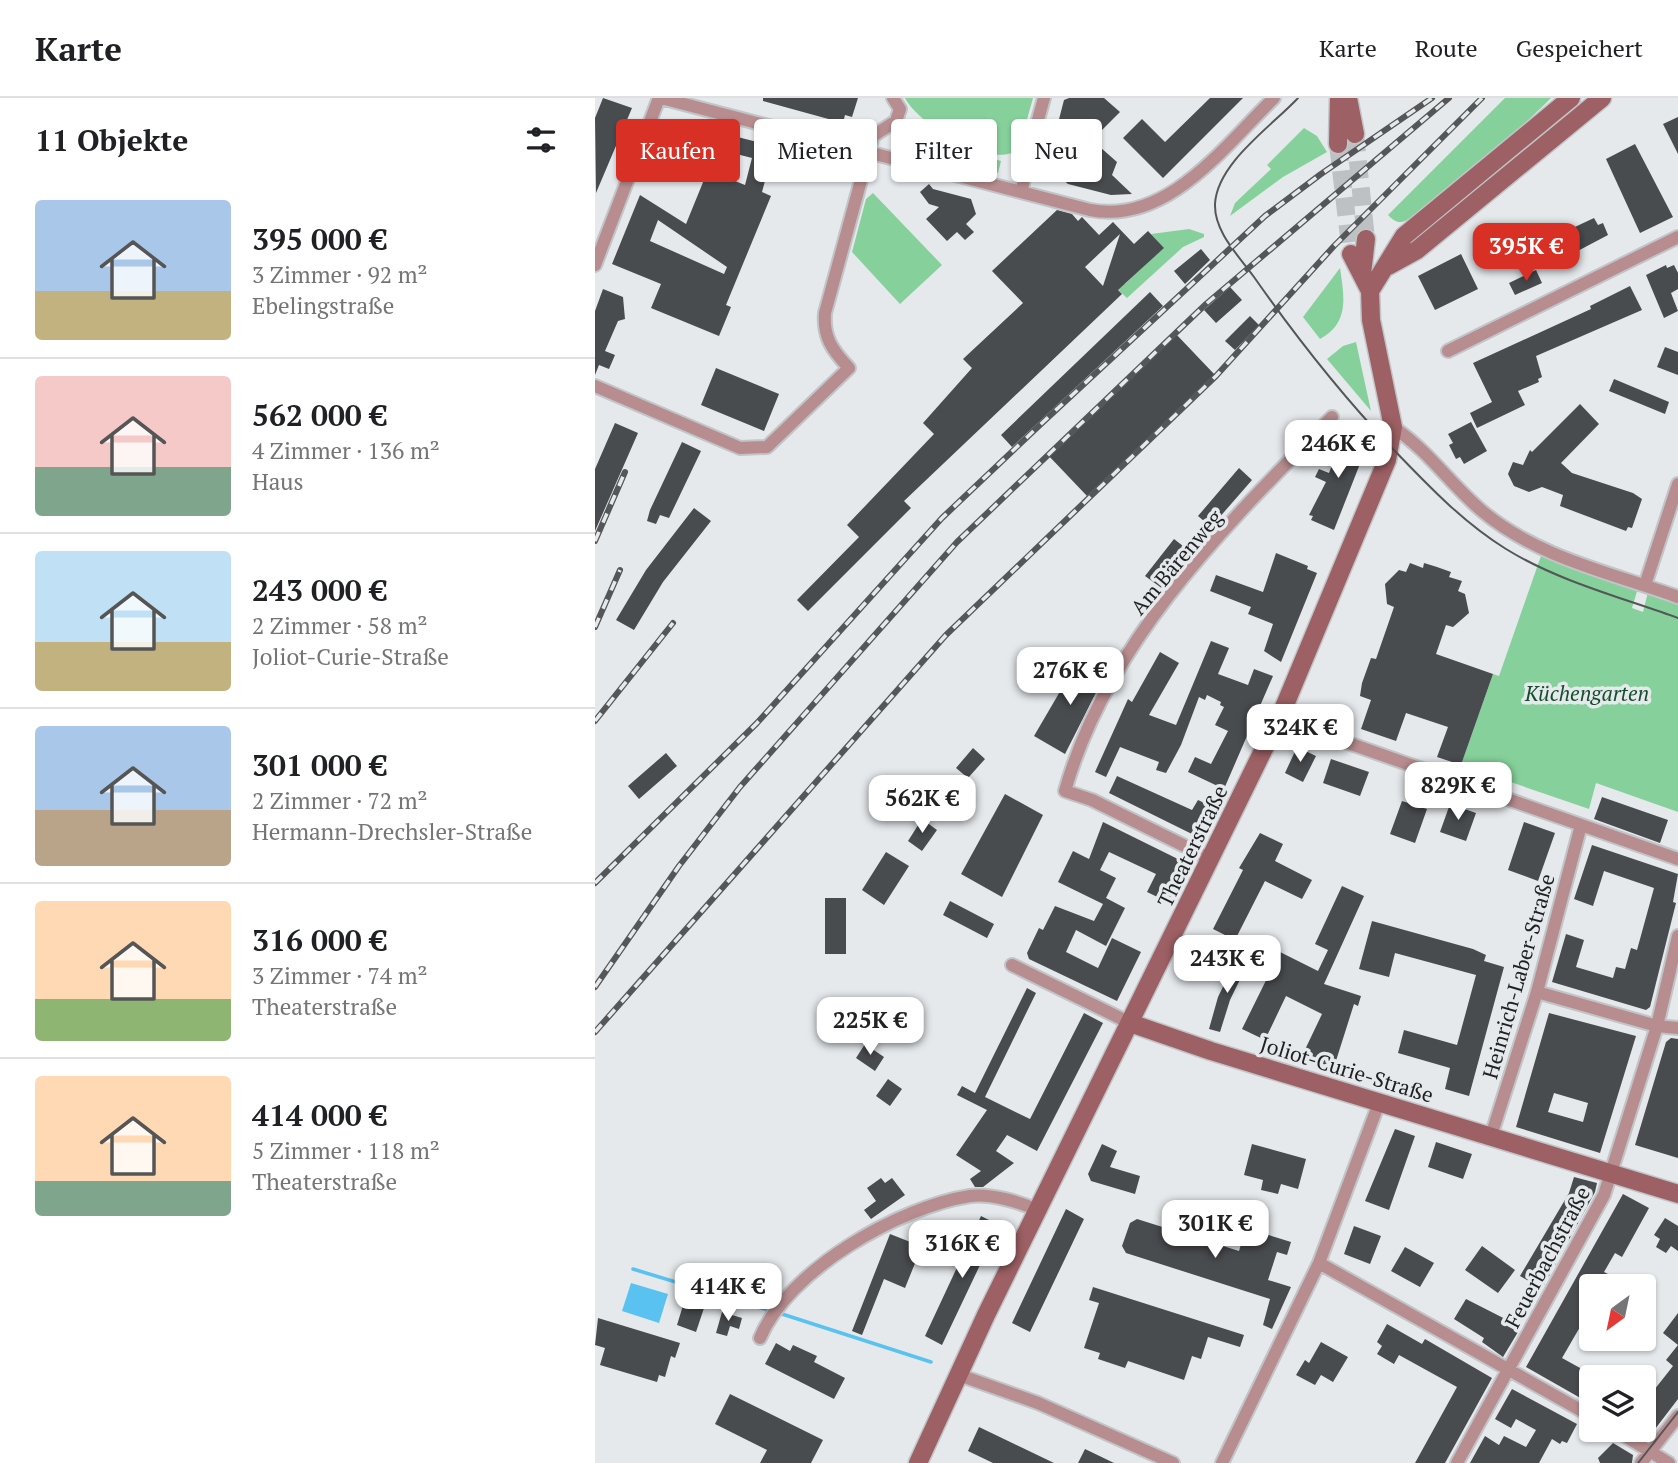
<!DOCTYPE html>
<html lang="de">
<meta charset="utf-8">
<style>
:root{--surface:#fff;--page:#f2f2f2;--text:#202124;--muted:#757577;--line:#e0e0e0;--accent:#d93025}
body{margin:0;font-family:"PT Serif",serif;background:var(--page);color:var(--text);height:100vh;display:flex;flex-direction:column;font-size:26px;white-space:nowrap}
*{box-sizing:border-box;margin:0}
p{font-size:23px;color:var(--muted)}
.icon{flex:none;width:38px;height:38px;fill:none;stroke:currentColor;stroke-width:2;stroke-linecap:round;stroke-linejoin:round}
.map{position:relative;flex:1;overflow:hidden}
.details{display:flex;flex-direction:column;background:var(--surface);width:595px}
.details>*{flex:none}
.top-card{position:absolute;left:21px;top:21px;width:665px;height:63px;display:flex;gap:14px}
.needle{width:46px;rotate:213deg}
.controls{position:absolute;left:984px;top:1176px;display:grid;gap:14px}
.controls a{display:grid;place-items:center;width:77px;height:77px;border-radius:7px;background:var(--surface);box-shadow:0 2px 5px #0004;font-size:35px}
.price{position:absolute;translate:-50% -60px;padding:0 16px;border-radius:14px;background:#fff;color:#222;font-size:23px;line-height:46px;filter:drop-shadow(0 2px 4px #0008)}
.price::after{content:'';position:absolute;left:50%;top:42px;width:21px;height:16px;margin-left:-10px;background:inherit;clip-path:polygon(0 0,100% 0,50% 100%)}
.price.on{background:var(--accent);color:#fff}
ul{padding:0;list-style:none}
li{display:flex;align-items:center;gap:21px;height:175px;padding:0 35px}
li+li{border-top:2px solid var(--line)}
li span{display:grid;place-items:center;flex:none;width:196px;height:140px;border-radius:7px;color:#555}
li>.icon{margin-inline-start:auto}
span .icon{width:84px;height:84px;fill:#fffc;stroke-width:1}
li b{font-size:30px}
h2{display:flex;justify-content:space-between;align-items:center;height:84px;padding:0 35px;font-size:30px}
.pill{padding:0 24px;border-radius:7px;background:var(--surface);box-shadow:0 2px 5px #0004;font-size:24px;line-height:63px}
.pill.on{background:var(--accent);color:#fff}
header{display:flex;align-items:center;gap:42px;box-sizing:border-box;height:98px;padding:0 35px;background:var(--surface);border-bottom:2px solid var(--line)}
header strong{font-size:33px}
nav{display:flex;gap:38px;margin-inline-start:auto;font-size:24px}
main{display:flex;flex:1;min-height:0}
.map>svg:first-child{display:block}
.green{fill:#86d19b}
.water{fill:#5ac2f0}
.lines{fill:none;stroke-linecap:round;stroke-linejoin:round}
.stream{stroke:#5ac2f0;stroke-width:3.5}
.building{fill:#494c4f;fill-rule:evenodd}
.secondary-tunnel{stroke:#bdc1c3;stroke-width:18;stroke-dasharray:18 9;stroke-linecap:butt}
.street-casing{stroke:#c1c5c7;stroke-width:16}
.secondary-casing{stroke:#c1c5c7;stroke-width:21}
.street{stroke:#b88d8f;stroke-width:12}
.secondary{stroke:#9d6064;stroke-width:18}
.tram{stroke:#545657;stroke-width:2}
.rail-casing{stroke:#545657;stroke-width:6}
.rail{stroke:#e5e9ec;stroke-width:3.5;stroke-dasharray:10;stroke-linecap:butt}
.labels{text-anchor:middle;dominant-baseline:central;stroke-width:7;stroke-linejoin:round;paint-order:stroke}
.street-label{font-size:21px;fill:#1f2021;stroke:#e5e9ec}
.park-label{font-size:21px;font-style:italic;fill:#124f2a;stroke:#e5e9ec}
</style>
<header>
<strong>Karte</strong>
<nav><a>Karte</a><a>Route</a><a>Gespeichert</a></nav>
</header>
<main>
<section class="details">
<h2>11 Objekte<svg class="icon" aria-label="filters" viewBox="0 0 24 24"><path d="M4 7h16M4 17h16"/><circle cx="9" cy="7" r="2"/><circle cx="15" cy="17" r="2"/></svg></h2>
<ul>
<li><span style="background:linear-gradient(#a9c7e8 65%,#c2b280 0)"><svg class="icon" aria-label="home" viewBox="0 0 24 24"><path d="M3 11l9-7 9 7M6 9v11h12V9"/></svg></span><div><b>395 000 €</b><p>3 Zimmer · 92 m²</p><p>Ebelingstraße</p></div></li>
<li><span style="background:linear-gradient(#f6c9c9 65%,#7fa58c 0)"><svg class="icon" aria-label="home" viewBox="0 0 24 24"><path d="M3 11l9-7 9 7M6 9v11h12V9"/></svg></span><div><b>562 000 €</b><p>4 Zimmer · 136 m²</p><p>Haus</p></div></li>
<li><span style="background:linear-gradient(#bfe0f5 65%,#c2b280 0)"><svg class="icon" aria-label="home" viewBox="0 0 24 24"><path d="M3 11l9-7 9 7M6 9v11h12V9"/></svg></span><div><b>243 000 €</b><p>2 Zimmer · 58 m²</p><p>Joliot-Curie-Straße</p></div></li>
<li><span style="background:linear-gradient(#a9c7e8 60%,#b9a48a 0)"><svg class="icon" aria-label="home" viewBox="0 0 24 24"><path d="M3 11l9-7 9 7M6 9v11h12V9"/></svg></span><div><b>301 000 €</b><p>2 Zimmer · 72 m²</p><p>Hermann-Drechsler-Straße</p></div></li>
<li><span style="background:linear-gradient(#ffd9b3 70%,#8fb573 0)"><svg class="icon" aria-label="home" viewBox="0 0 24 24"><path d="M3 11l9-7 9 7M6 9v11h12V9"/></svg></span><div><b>316 000 €</b><p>3 Zimmer · 74 m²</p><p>Theaterstraße</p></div></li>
<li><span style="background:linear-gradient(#ffd9b3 75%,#7fa58c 0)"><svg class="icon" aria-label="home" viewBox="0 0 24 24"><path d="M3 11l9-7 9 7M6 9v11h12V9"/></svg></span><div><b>414 000 €</b><p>5 Zimmer · 118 m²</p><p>Theaterstraße</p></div></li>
</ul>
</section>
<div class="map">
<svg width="1083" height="1365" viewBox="0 0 1083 1365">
<rect width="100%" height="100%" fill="#e5e9ec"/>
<path class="green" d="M310,0H438L424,50C400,75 322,25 310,0Z
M910,0H956C937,20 827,120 807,124C801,125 797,121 793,117Z
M709,30L722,38L732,54L688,79L635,118L640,105L676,71L672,67Z
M301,32L329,34L355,48L406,63L403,75L297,47Z
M278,95L347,167L305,206L257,154L271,101Z
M594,131L609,136V139L588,149L532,200L517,186H530L568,150L556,136Z
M745,170C749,198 755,225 725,241L708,219Z
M761,244L776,313L732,261L748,248Z
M947,455L1043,490L1037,510L1048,514L1053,494L1083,505V714L1001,685L994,711L866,667L898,576L904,578Z"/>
<path class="water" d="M36,1185L73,1196L64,1225L27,1213Z"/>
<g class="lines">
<path class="stream" d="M38,1171L176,1213
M184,1215L336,1264"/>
</g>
<path class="building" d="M8,0L37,10L1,95L0,20Z
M168,0H263L257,19L250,17L248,25L168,3Z
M474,0H509L525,14L497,42L522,64L517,77L537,96L516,97L473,86L461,76L456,65V52L469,2Z
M615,0H648L568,80L528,40L547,21L570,44Z
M1083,19V56L1068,26Z
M92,26L216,58L213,68L206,71L182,65L180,70L174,68L167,94L176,98L131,207L136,209L124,238L56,210L66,186L17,166L45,97L91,126L113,72L150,87L157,60L126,52L124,59L106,55L108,47L88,42ZM63,122L132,169L129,176L55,143Z
M1040,46L1078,119L1045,135L1011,61Z
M334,86L338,91L376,101L381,116L371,126L379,134L370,142L362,134L352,143L331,121L344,109L334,106L325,94Z
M462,112L477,116L483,123L487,119L504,137L518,124L539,146L553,133L569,150L523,192L527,196L309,403L316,410L213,513L202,502L264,439L252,427L339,336L328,325L377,270L368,261L428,205L397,173ZM525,136L508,188L490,169Z
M999,120L1003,127L1008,125L1013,137L977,156L967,135Z
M606,151L615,162L590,186L579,173Z
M866,156L883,191L840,212L823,178Z
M1071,167L1072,170L1079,167L1083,175V191L1076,195L1083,213L1069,220L1051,177Z
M941,172L947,185L920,197L914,185Z
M1035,188L1047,212L941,258L947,279L943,281L944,284L923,293L930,307L882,330L875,315L897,304L878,265L996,211L995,208Z
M635,189L647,202L621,225L609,212Z
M8,191L28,199L30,221L23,223L10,253L20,257L14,271L4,267L0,277V213Z
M555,194L568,208L417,349L406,337Z
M655,218L664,227L640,252L630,243Z
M580,235L620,277L492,398L452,356Z
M1070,249L1083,254V277L1062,269Z
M121,270L184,296L169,333L106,307Z
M1019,281L1074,304L1070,316L1014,293Z
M985,306L1004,326L966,365L977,375L1038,395L1047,401L1037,430L1033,429L1031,433L965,408L968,397L947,389L934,394L919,388L913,376L918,364L928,367L935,352L937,354Z
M876,324L892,353L869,366L865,359L861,361L854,347L858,345L853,336Z
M20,325L43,335L0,433V371Z
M746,333L772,348L739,432L716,422L718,418L714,417L731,384L720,379L724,371L734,375L741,357L734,354Z
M87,344L106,353L74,420L65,417L61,426L52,423L55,412Z
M644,370L657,382L616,429L603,418Z
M99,410L116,423L68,484L39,532L21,522L51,472Z
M579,441L597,455L568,491L550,478Z
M681,455L713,468L712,471L722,475L686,564L669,553L678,526L653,516L656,509L615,493L621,477L668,494Z
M815,465L828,470L829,465L842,469L856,474L854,479L867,483L863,493L870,496L874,515L858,529L851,527L841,556L898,576L866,667L842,659L853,629L811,615L801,643L766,631L776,602L765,598L767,585L776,560L781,561L799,509L792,506L790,486L804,472L811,474Z
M616,543L634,550L623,576L653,587L659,571L678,578L629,691L593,674L600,659L616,666L633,633L620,627L629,609L625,607L626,604L612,597L610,602L604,599L586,647L571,675L561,672L564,664L525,649L511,679L500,674L533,601L537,604L565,554L584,565L554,617L581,627Z
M484,561L510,577L470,656L439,638Z
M702,649L721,658L708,684L690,675Z
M378,650L390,661L373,680L361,670Z
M71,655L82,668L44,701L33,688Z
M736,661L774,674L765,698L728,685Z
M522,678L597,712L603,702L620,710L605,740L514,695Z
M410,696L448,717L407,799L366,776Z
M1007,699L1073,722L1065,745L999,721Z
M807,703L832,711L820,745L795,736Z
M855,706L881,715L871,743L845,734Z
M327,721L342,732L327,753L313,743Z
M508,724L593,766L573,804L552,794L561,776L514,754L505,772L521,780L511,800L530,810L511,848L481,832L471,854L503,870L517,840L546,854L522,903L434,861L432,855L444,830L448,832L460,808L499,823L508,806L463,784L478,753L494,761Z
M929,724L960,735L943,783L913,772Z
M665,735L688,746L680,763L717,782L707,801L670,783L640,842L618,831L648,772L644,770Z
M997,747L1083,776L1078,804L1081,805L1055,909L1051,912L957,884L971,836L989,842L981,869L1018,880L1021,869L1030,871L1036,850L1042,852L1059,790L1009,773L998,808L979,801Z
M291,754L314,768L289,807L267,792Z
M747,788L769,798L729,886L766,898L763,908L759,906L739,969L706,960L727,916L691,898L670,942L647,931L685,854L723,873L733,852L720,846Z
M230,800H251V856H230Z
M355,803L399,826L392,840L348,817Z
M777,823L878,851L891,857L889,863L909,869L874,998L850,991L855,970L803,955L809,932L862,947L881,877L800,855L794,879L764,871Z
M642,860L653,865L635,902L625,934L614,931L623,899Z
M432,890L441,895L390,999L435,1021L489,915L508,925L442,1053L412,1037L401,1053L419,1065L388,1089H380L375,1081L386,1073L361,1057L392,1012L362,997L367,988L380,995Z
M954,915L1041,938L1005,1055L921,1029ZM959,995L993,1005L988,1024L953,1014Z
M1076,940L1083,941V1060L1040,1047L1071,944Z
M270,946L289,959L280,973L261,960Z
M293,981L307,991L295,1008L281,998Z
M800,1031L820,1038L794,1112L770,1103Z
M841,1044L877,1056L868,1081L833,1069Z
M507,1046L522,1053L515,1069L545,1078L540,1096L496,1083L493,1076Z
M657,1046L711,1061L703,1091L686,1086L683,1096L666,1092L668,1082L649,1077Z
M979,1079L1002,1085L1000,1094L947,1191L925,1178L974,1095Z
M286,1080L290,1085L297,1080L310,1097L276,1121L269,1112L281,1103L272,1090Z
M1028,1096L1054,1110L1027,1159L1020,1155L1009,1174L1013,1176L1006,1188L996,1183V1210L967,1260L996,1276V1306L931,1269Z
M471,1111L489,1121L435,1234L417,1225Z
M386,1118L404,1127L347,1247L330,1238Z
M1070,1120L1083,1128V1153L1076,1148L1071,1155L1061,1149L1065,1141L1059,1137Z
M542,1121L644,1153L651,1130L696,1144L692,1157L682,1154L673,1182L696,1189L677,1231L668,1227L675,1201L531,1155L527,1148L535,1125Z
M759,1128L786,1138L775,1166L749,1156Z
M322,1135L331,1138L310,1190L289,1181L267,1237L257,1233L295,1136L318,1145Z
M887,1148L920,1172L903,1195L870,1172Z
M810,1149L839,1165L825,1189L796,1173Z
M498,1189L649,1237L645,1249L613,1239L606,1261L597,1258L589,1282L533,1263L530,1270L503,1261L505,1255L489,1250L504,1205L494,1202Z
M871,1201L926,1229L908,1259L887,1244L889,1240L859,1221Z
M89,1204L109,1210L101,1234L82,1227Z
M127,1214L147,1220L144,1231L135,1228L132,1238L121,1235Z
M1083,1215V1301L1057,1335L1048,1339V1306L1078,1268L1071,1262L1083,1247L1068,1235Z
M3,1220L85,1245L80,1260L76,1258L70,1279L64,1277L62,1284L5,1267L10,1250L0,1247Z
M792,1226L827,1246L830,1241L897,1280L850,1365H820L862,1289L804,1257L799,1266L782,1256L787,1248L782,1244Z
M726,1244L753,1259L738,1284L726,1277L720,1287L701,1277L710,1262L714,1265Z
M181,1245L195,1253L198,1247L222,1258L219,1264L250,1280L239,1301L170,1266Z
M917,1291L982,1326L972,1345L967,1343L965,1346L957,1341L944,1365H875L890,1338L904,1347L909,1338L931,1349L941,1332L921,1321L916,1330L900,1321Z
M135,1296L228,1342L216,1365H165L172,1352L120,1326Z
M384,1329L459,1365H398L373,1353Z
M1018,1345L1038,1357L1037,1365H1005L1003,1360Z
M490,1351L519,1365H483Z"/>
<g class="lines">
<path class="secondary-tunnel" d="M760,36L771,141
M743,46L756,156"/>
<defs>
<path id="street" d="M66,0L495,112C573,127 629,48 679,0
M427,94L430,69L449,0
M0,167L64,0
M853,253L1083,139
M0,288L145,350L172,349L254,270C237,252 228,239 230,215L278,38L301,23L305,11L298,0
M798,329C835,354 854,385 887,413C943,460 1017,475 1083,499
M1050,487L1083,386
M687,614L736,639L1083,761
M616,761L497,702L470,693C512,543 631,427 737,319
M417,867L535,925
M942,894L1062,928L1083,930
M896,1038L942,894L986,727
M724,1165L996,1318
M165,1240C193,1172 304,1109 375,1098C394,1095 425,1104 442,1112
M364,1277L443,1305L578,1365
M1020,1332L1074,1365
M627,1365L724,1165L784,1005
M862,1365L1009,1097L1062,928L1083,838
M1046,1365L1083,1318"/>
<path id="secondary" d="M753,0L760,36
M743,46L744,0
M793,168L822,152L1007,0
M767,176L771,141
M775,193L809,138L976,0
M535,925L616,953L1083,1096
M323,1365L391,1217L687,614L792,362L798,329L776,222L775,193L756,156"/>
</defs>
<use href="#street" class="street-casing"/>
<use href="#secondary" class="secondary-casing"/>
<use href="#street" class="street"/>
<use href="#secondary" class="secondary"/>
<path class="tram" d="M703,0C677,28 622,65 620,106C619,134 644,158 659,179C701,239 746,296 796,349C832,386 866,423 911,451C963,483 1025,499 1083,520
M1043,1365L1083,1314"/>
<defs>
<path id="rail" d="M0,443L30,374
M0,529L25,472
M0,623L78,525
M0,785L162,625L347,420L447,325L670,118L726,76L837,0
M0,889L84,768L145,689L362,444L611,206L854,0
M0,934L351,537L621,278L739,148L887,0"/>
</defs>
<use href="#rail" class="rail-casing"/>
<use href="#rail" class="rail"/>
</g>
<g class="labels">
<g class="street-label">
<text transform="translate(581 464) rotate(-50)">Am Bärenweg</text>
<text transform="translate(597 748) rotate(-64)">Theaterstraße</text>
<text transform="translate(923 878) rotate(-74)">Heinrich-Laber-Straße</text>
<text transform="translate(752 971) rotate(17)">Joliot-Curie-Straße</text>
<text transform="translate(952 1159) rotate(-62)">Feuerbachstraße</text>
</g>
<g class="park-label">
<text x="992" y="595">Küchengarten</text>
</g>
</g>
</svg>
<div class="controls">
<a><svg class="needle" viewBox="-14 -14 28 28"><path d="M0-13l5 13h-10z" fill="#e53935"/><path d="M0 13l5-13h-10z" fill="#757577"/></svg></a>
<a><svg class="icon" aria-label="layers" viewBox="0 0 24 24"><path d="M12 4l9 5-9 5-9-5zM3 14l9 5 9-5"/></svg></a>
</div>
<b class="price on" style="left:931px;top:185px">395K €</b>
<b class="price" style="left:743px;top:382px">246K €</b>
<b class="price" style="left:475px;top:609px">276K €</b>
<b class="price" style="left:705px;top:666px">324K €</b>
<b class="price" style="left:863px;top:724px">829K €</b>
<b class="price" style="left:327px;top:737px">562K €</b>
<b class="price" style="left:632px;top:897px">243K €</b>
<b class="price" style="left:275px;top:959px">225K €</b>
<b class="price" style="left:620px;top:1162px">301K €</b>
<b class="price" style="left:367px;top:1182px">316K €</b>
<b class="price" style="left:133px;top:1225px">414K €</b>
<div class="top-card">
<a class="pill on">Kaufen</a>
<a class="pill">Mieten</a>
<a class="pill">Filter</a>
<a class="pill">Neu</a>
</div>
</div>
</main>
